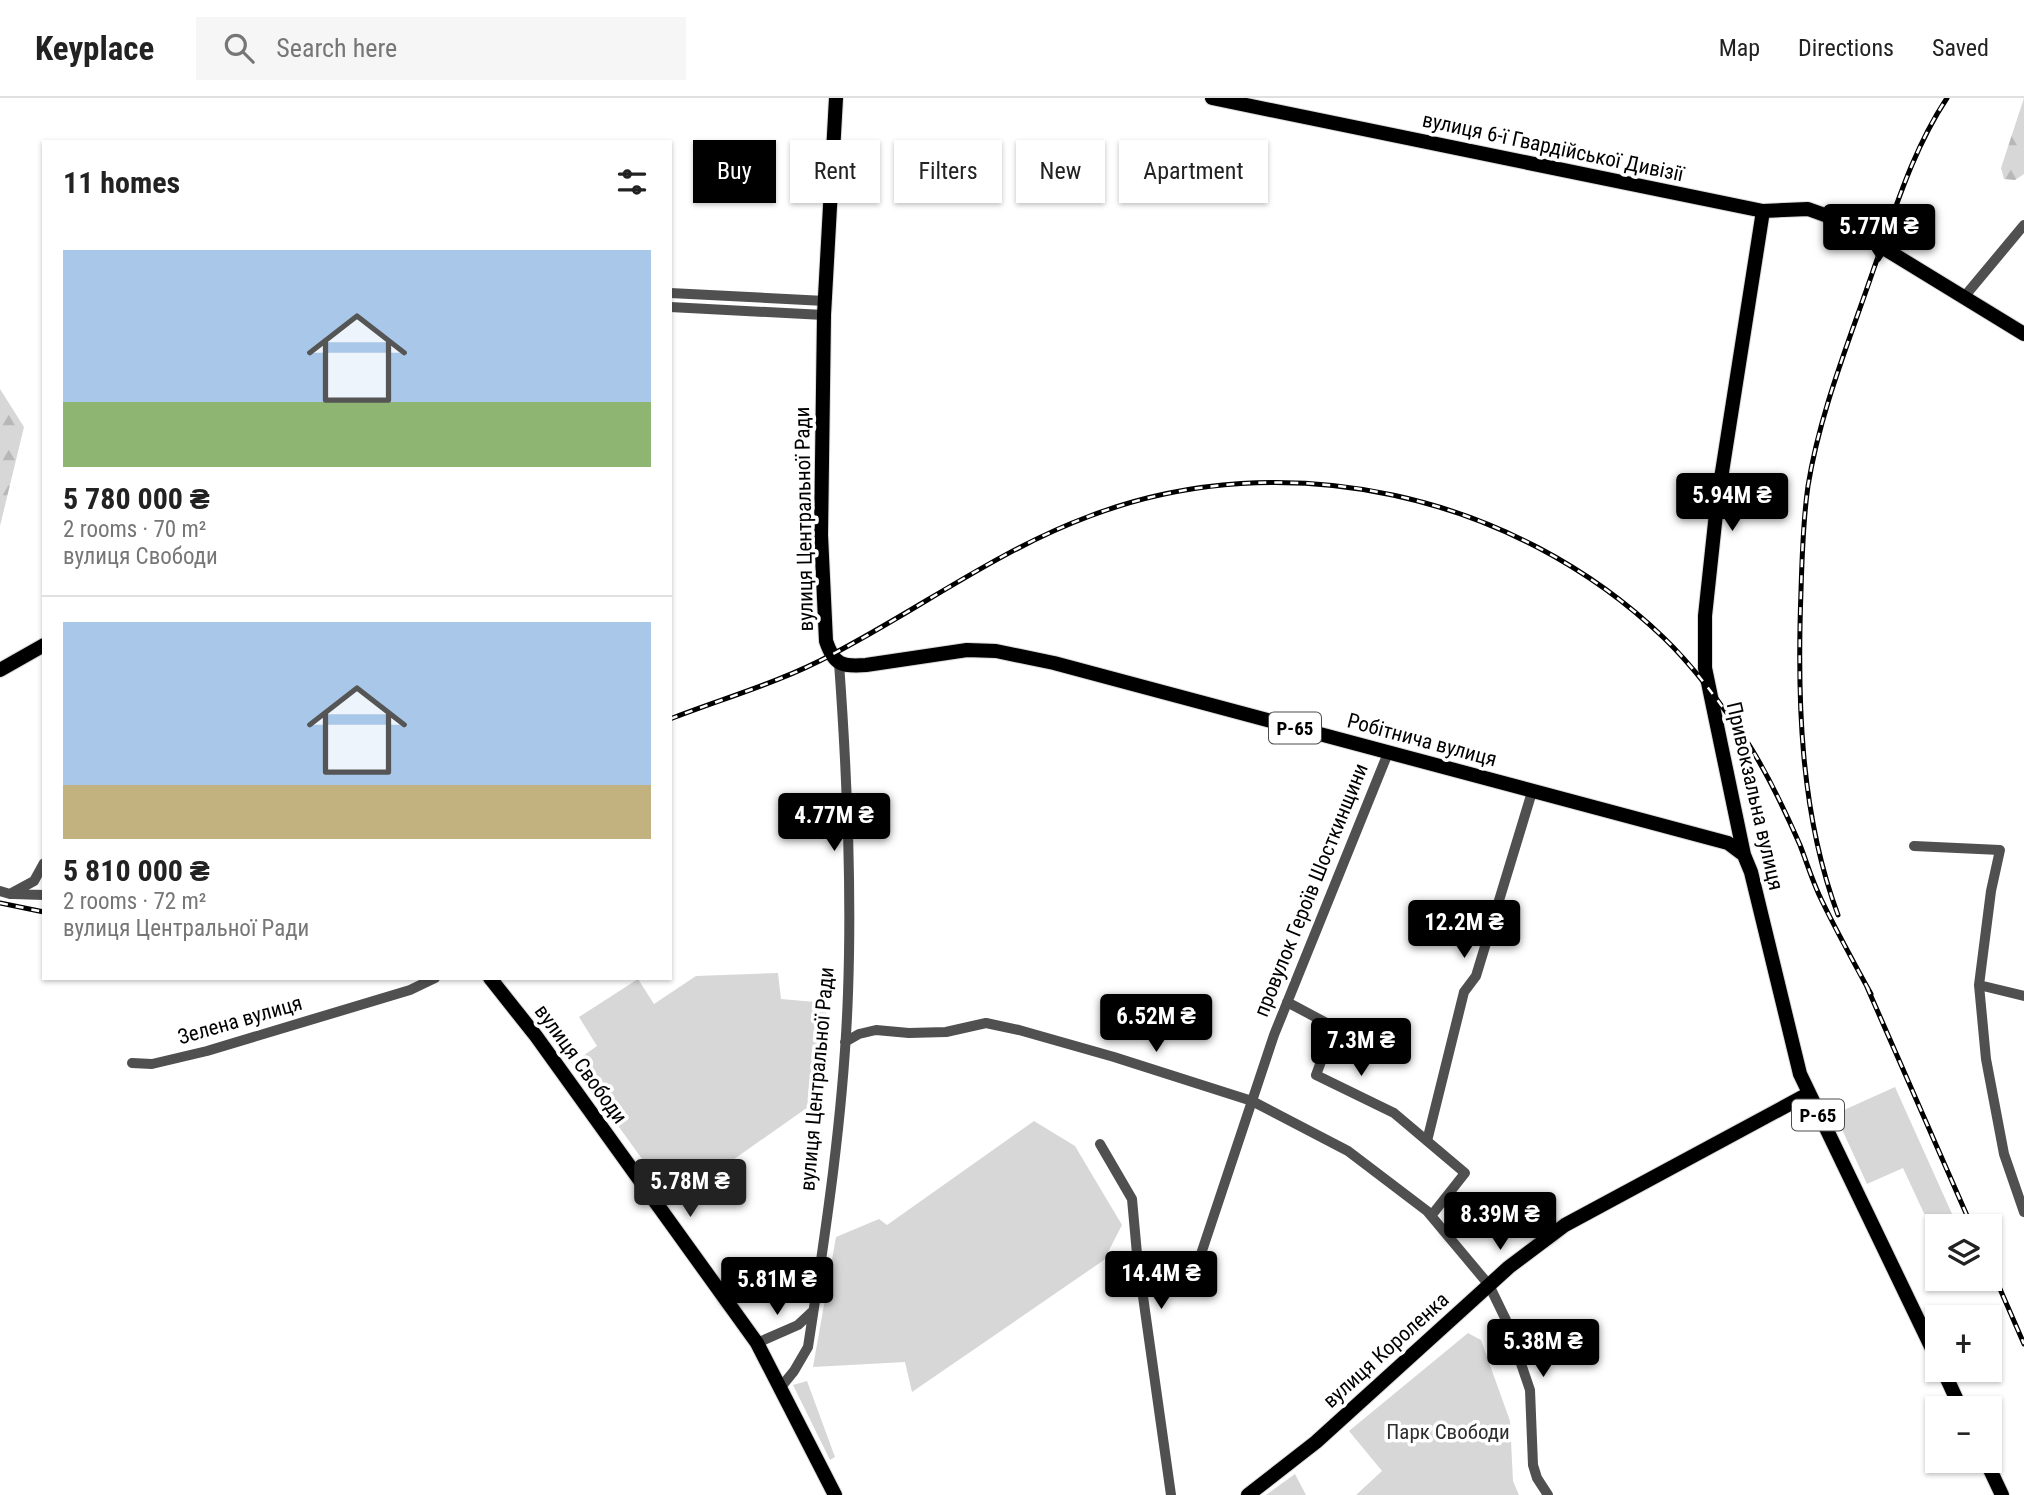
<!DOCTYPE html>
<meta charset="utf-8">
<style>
:root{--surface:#fff;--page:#f6f6f6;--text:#222;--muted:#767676;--line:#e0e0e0;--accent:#000}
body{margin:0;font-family:"Roboto Condensed",sans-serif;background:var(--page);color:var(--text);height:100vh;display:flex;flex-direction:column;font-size:26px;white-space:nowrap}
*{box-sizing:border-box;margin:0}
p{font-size:23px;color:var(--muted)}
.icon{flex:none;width:38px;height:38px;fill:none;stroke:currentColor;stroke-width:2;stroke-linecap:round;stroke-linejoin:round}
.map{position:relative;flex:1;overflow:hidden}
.details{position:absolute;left:42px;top:42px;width:630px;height:840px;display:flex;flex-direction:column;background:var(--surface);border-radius:0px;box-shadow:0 2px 5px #0004}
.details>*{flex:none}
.top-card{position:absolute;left:693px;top:42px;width:665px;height:63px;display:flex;gap:14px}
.fabs{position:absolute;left:1925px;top:1116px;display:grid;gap:14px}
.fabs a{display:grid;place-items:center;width:77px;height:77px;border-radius:0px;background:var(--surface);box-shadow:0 2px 5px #0004;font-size:35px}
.price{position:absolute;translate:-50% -60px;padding:0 16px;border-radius:7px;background:var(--accent);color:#fff;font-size:23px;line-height:46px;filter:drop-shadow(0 2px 4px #0008)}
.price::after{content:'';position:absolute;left:50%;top:42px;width:21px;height:16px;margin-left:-10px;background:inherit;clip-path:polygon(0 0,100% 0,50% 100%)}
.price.selected{background:#222;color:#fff}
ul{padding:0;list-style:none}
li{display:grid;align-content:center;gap:14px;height:371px;padding:0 21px}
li+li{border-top:2px solid var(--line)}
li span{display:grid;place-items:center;height:217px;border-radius:0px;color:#555}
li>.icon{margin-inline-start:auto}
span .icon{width:126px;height:126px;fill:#fffc;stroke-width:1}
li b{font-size:30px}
h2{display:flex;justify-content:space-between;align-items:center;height:84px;padding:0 21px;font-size:30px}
.chip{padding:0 24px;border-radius:0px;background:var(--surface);box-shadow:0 2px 5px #0004;font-size:24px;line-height:63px}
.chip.selected{background:var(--accent);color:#fff}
header{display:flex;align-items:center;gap:42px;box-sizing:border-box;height:98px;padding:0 35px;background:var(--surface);border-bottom:2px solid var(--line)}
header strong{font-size:33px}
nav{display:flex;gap:38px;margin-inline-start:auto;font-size:24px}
.search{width:490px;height:63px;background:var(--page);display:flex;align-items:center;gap:18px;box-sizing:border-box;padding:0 24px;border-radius:0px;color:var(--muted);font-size:26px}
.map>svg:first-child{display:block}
.green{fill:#d7d7d7}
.forest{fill:url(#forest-firs)}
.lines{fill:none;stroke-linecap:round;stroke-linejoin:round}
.major-casing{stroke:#dbdbdb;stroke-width:16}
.minor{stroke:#505050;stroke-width:10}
.major{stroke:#000;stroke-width:14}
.rail-casing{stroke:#000;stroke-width:5}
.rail{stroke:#fff;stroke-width:2.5;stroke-dasharray:8;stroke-linecap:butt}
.labels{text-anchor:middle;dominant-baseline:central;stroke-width:7;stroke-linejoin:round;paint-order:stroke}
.shield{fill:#fff;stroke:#4c4c4c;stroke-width:2}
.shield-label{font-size:19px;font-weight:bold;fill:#000}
.street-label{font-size:21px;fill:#000;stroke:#fff}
.park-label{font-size:21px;fill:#2e2e2e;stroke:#fff}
</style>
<header>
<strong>Keyplace</strong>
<div class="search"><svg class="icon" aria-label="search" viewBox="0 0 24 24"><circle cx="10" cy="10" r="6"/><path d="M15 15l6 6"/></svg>Search here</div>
<nav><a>Map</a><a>Directions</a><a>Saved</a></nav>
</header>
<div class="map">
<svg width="2024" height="1397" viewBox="0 0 2024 1397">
<defs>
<pattern id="forest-firs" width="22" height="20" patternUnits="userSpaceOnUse" patternTransform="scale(1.75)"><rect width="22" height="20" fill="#d7d7d7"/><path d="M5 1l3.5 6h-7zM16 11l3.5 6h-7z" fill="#b7b7b7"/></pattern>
</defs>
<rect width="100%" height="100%" fill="#fff"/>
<path class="green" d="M778,875L781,901L827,905L821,1000L673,1104L573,965L597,948L579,919L638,881L654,906L696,878Z
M1895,989L1957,1127L1937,1129V1136L1934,1137L1903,1070L1867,1086L1835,1016Z
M1034,1023L1075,1048L1122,1127L1104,1162L912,1294L905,1264L813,1269L836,1139L879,1121L887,1127Z
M1468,1235L1481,1242L1510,1323L1513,1383L1519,1397H1356L1382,1373L1349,1333Z
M807,1283L835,1359L830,1362L793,1287Z
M1295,1376L1306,1397H1266Z"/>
<path class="forest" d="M2024,0V76L2015,82L2004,81L2001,70Z
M0,291L24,329L0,428Z"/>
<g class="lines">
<defs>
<path id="major" d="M836,0L824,217L821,437L826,543C834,567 842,569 866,567L967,552L996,553L1054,565L1728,745L1744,757
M1212,0L1763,113L1808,111L1836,121L2024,236
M1763,113L1717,406L1705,518V570L1744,757L1751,774L1800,976L1937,1261
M0,572L44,547
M490,880L536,938L757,1245L835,1397
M1943,1272L1961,1311
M1986,1363L2002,1397
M1248,1397L1316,1344L1509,1169L1565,1127L1808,996"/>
</defs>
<use href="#major" class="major-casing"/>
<path class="minor" d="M670,195L825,203
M1964,199L2024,127
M670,209L824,217
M1914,748L2000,752L1991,793L1979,887L1986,961L2004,1056L2024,1114
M0,793L10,796L34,783L44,765
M13,796L44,797
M1979,887L2024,898
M1287,904L1334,929L1316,977L1394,1015L1465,1075L1431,1118
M845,944L859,936L876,932L909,935L946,934L986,925L1019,932L1114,959L1252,1003L1348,1053L1427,1113L1489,1187L1506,1222L1530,1292L1533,1367L1537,1380L1548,1397
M132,965L152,966L207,953L410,892L435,880
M1427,1043L1464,894L1476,878L1532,694
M1100,1046L1132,1101L1137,1156L1171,1397
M1142,1195L1201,1156L1274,937L1388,655
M757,1245L798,1227L812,1214
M781,1289L794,1273L808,1249C826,1132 844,1013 848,895C852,785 847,675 839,565"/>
<use href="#major" class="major"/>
<defs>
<path id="rail" d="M670,621C724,600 781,584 831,557C918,512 998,452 1090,418C1285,344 1514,396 1664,540C1693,568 1717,601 1740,633C1764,668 1783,708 1800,747C1807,765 1813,785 1822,803C1837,834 1854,865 1871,896
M0,805L44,814
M1838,817C1800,715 1797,601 1801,493C1802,458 1803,422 1808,388C1820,313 1850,241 1874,170C1895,112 1913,51 1947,0
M1867,889L1972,1129
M1990,1168L2024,1246"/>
</defs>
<use href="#rail" class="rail-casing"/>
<use href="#rail" class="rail"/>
</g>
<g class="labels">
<g class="shield">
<rect x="1269" y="614.5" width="52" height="31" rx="5"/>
<rect x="1792" y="1001.5" width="52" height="31" rx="5"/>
</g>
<g class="shield-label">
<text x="1295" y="630">Р-65</text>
<text x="1818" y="1017">Р-65</text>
</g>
<g class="street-label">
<text transform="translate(1553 49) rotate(12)">вулиця 6-ї Гвардійської Дивізії</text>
<text transform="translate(804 421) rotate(-91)">вулиця Центральної Ради</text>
<text transform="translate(1422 642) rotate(15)">Робітнича вулиця</text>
<text transform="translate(1755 698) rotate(77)">Привокзальна вулиця</text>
<text transform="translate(1311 792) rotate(-68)">провулок Героїв Шосткинщини</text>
<text transform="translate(240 922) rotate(-16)">Зелена вулиця</text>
<text transform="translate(581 966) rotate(54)">вулиця Свободи</text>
<text transform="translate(817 981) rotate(-85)">вулиця Центральної Ради</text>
<text transform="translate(1386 1252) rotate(-42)">вулиця Короленка</text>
</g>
<g class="park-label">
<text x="1448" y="1334">Парк Свободи</text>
</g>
</g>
</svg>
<div class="fabs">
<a><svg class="icon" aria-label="layers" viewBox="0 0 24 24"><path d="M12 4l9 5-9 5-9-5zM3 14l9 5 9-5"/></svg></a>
<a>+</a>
<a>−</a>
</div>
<b class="price" style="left:1879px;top:166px">5.77M ₴</b>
<b class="price" style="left:1732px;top:435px">5.94M ₴</b>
<b class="price" style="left:834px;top:755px">4.77M ₴</b>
<b class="price" style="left:1464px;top:862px">12.2M ₴</b>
<b class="price" style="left:1156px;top:956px">6.52M ₴</b>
<b class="price" style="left:1361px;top:980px">7.3M ₴</b>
<b class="price selected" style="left:690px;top:1121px">5.78M ₴</b>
<b class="price" style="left:1500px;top:1154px">8.39M ₴</b>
<b class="price" style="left:1161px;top:1213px">14.4M ₴</b>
<b class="price" style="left:777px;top:1219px">5.81M ₴</b>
<b class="price" style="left:1543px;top:1281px">5.38M ₴</b>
<div class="top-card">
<a class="chip selected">Buy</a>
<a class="chip">Rent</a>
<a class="chip">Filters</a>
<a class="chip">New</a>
<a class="chip">Apartment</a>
</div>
<section class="details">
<h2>11 homes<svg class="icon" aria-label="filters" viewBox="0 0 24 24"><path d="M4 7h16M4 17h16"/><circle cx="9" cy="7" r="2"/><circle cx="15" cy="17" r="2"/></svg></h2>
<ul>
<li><span style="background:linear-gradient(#a9c7e8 70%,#8fb573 0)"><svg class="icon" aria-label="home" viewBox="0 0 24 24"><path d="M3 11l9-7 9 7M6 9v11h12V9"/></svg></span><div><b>5 780 000 ₴</b><p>2 rooms · 70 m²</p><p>вулиця Свободи</p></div></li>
<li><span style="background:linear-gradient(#a9c7e8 75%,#c2b280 0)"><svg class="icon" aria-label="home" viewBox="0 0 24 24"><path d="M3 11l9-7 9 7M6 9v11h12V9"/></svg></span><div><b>5 810 000 ₴</b><p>2 rooms · 72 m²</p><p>вулиця Центральної Ради</p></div></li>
</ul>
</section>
</div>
